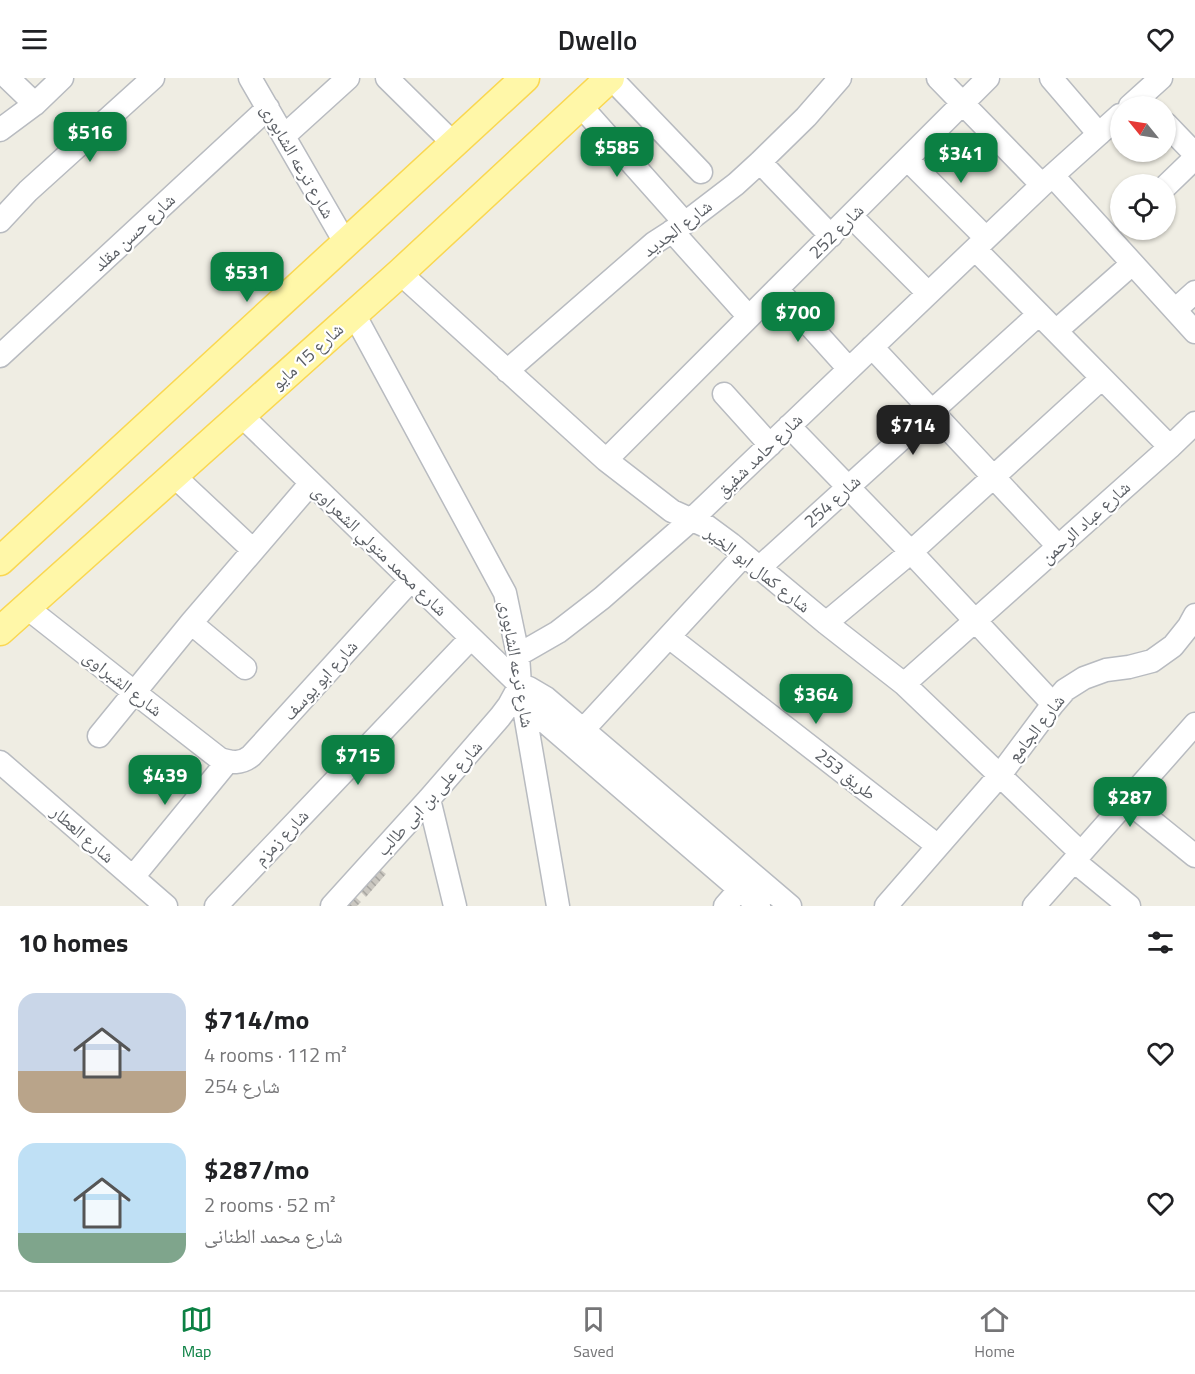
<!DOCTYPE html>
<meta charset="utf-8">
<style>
:root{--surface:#fff;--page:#f6f6f6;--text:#202124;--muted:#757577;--line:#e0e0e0;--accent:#0b8043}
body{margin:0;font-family:"Titillium Web","Noto Naskh Arabic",sans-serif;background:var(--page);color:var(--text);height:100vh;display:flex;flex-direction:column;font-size:22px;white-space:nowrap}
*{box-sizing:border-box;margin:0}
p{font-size:20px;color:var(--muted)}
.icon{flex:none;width:33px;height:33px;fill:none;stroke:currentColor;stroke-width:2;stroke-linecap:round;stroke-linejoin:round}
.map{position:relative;height:828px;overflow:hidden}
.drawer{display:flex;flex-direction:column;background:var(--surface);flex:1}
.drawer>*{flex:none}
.needle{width:39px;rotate:300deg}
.tools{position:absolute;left:1110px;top:18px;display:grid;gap:12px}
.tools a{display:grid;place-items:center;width:66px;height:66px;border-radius:50%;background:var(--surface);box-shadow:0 2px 4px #0004;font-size:30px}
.price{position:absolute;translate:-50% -51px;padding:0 14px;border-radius:12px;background:var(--accent);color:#fff;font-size:20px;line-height:39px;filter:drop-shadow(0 2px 3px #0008)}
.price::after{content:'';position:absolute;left:50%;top:36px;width:18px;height:14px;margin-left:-9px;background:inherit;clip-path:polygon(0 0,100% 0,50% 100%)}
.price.current{background:#222;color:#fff}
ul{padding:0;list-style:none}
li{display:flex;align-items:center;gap:18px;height:150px;padding:0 18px}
li span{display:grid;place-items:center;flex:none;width:168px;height:120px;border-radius:18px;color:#555}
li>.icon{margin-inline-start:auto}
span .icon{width:72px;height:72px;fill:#fffc;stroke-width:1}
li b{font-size:26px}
h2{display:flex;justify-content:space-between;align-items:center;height:72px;padding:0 18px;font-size:26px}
header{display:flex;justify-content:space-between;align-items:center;height:78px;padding:0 18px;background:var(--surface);font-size:27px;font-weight:600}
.tab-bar{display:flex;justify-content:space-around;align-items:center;height:84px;border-top:2px solid var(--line);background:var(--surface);font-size:16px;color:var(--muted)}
.tab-bar a{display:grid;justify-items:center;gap:3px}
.tab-bar .current{color:var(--accent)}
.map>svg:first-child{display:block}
.building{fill:url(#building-back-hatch)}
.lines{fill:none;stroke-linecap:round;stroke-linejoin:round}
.minor-casing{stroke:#b8bbc0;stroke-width:25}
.major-casing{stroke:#fad751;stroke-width:31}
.minor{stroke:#fff;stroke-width:22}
.major{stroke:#fff7a8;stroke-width:28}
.labels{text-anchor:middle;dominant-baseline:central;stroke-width:4.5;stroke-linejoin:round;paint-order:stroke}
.street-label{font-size:18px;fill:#5b5f65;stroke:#fff}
</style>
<header><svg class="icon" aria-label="menu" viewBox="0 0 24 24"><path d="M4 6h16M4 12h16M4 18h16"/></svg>Dwello<svg class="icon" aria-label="heart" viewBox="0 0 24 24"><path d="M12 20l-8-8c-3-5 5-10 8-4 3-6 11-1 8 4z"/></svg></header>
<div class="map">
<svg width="1195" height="828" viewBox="0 0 1195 828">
<defs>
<pattern id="building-back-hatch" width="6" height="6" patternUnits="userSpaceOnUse" patternTransform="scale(1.5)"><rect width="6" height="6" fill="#cac7c0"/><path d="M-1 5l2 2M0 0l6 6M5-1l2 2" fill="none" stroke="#a7a5a0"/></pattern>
</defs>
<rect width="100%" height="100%" fill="#efede3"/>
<path class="building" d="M376,788L386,796L366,819L357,810Z
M352,816L361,824L357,828H342Z"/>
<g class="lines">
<defs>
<path id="minor" d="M8,0L35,26
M250,0L346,166
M387,0L453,65
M611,0L701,94
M938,0L1042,107
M1051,0L1099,56
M580,27L685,145
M1130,28L1161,0
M1166,46L1195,76
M0,52L35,26L62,0
M284,58L348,0
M907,81L986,160
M760,84L831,158
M1053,98L1195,254
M1166,108L1195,80
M851,138L928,215
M0,143L28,113L153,0
M672,153L749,239
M975,171L1170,369
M400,195L606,382L672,433L708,449L731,466L826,545L904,606L1081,775
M777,211L849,291
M1175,232L1195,214
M354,236L505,515L518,577L520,607L558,828
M1056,253L1132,186
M872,269L1058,468
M0,278L268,30
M507,293L654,165L685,145L736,106L760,84L806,39L840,0
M724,316L770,367
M241,337L520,607L528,625L537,637L759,828
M789,348L911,474L1053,626
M606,382L988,0
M173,397L253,472
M759,490L1039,236
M26,529L134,614L220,681C232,685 241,686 251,678L411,502
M191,545L245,590
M826,545L911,474L1102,300
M669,559L938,768
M518,577L558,554L602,520L691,442L1042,107L1120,37
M904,606L1170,369L1195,345
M520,607L529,610L546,620L790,828
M583,652L744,477
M99,658L191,545L311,405
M0,684L166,828
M429,721L455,828
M1127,723L1195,778
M1074,783L1129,828
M133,799L228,683
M216,828L471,560
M332,828L429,721L500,639L509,627L520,607
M725,828L740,811
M886,828L1000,697L1053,626L1065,612L1084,600L1106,592L1129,589L1152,583L1173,568L1189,548L1195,537
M1034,828L1195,646"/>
<path id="major" d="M0,483L525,0
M0,553L400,195L610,0"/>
</defs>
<use href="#minor" class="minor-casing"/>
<use href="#major" class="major-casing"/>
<use href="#minor" class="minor"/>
<use href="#major" class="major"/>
</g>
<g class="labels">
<g class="street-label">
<text transform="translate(298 83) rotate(60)">شارع ترعه الشابورى</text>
<text transform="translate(677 150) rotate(-37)">شارع الجديد</text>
<text transform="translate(836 153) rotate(-45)">شارع 252</text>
<text transform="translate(134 154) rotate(-43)">شارع حسن مقلد</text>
<text transform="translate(307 278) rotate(-42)">شارع 15 مايو</text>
<text transform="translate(759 377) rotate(-44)">شارع حامد شفيق</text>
<text transform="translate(832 423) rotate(-42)">شارع 254</text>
<text transform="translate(1085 444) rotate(-42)">شارع عباد الرحمن</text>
<text transform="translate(380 472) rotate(44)">شارع محمد متولي الشعراوى</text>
<text transform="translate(758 491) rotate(38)">شارع كمال ابو الخير</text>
<text transform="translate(517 586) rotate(80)">شارع ترعه الشابورى</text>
<text transform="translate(320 602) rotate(-48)">شارع ابو يوسف</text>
<text transform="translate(123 605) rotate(38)">شارع الشبراوى</text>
<text transform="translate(1036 650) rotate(-52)">شارع الجامع</text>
<text transform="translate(846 696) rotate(38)">طريق 253</text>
<text transform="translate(429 720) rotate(-48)">شارع على بن ابى طالب</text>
<text transform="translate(83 756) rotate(41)">شارع العطار</text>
<text transform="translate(281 759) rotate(-46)">شارع زمزم</text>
</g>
</g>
</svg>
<div class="tools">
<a><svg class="needle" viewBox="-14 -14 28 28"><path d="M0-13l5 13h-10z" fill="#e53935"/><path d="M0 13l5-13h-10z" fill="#757577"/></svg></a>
<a><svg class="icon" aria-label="locate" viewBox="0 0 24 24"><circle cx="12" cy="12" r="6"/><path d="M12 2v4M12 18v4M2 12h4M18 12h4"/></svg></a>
</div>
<b class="price" style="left:90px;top:85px">$516</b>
<b class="price" style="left:617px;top:100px">$585</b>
<b class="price" style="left:961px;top:106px">$341</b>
<b class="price" style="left:247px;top:225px">$531</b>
<b class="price" style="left:798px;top:265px">$700</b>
<b class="price current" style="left:913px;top:378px">$714</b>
<b class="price" style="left:816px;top:647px">$364</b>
<b class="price" style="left:358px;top:708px">$715</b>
<b class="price" style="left:165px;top:728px">$439</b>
<b class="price" style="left:1130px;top:750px">$287</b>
</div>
<section class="drawer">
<h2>10 homes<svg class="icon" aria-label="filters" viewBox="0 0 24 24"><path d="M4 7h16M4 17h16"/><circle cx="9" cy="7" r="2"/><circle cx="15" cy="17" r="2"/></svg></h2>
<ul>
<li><span style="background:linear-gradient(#c9d6e8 65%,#b9a48a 0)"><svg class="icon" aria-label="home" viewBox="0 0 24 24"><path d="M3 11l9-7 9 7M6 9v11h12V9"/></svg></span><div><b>$714/mo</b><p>4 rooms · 112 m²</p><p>شارع 254</p></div><svg class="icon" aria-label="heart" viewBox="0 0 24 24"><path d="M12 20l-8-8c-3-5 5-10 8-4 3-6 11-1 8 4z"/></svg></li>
<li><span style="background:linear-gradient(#bfe0f5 75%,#7fa58c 0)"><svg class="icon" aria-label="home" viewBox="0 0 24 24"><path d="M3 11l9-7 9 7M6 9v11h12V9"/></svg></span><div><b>$287/mo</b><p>2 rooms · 52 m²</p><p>شارع محمد الطنانى</p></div><svg class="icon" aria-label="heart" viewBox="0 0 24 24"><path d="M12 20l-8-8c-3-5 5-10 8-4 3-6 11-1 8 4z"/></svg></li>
</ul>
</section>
<nav class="tab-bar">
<a class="current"><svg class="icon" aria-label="map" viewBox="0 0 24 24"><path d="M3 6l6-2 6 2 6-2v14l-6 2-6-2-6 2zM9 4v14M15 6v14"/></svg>Map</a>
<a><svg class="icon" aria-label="saved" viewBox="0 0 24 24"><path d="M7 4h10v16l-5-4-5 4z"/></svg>Saved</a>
<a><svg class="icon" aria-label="home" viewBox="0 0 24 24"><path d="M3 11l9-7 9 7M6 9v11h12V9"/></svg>Home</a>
</nav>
